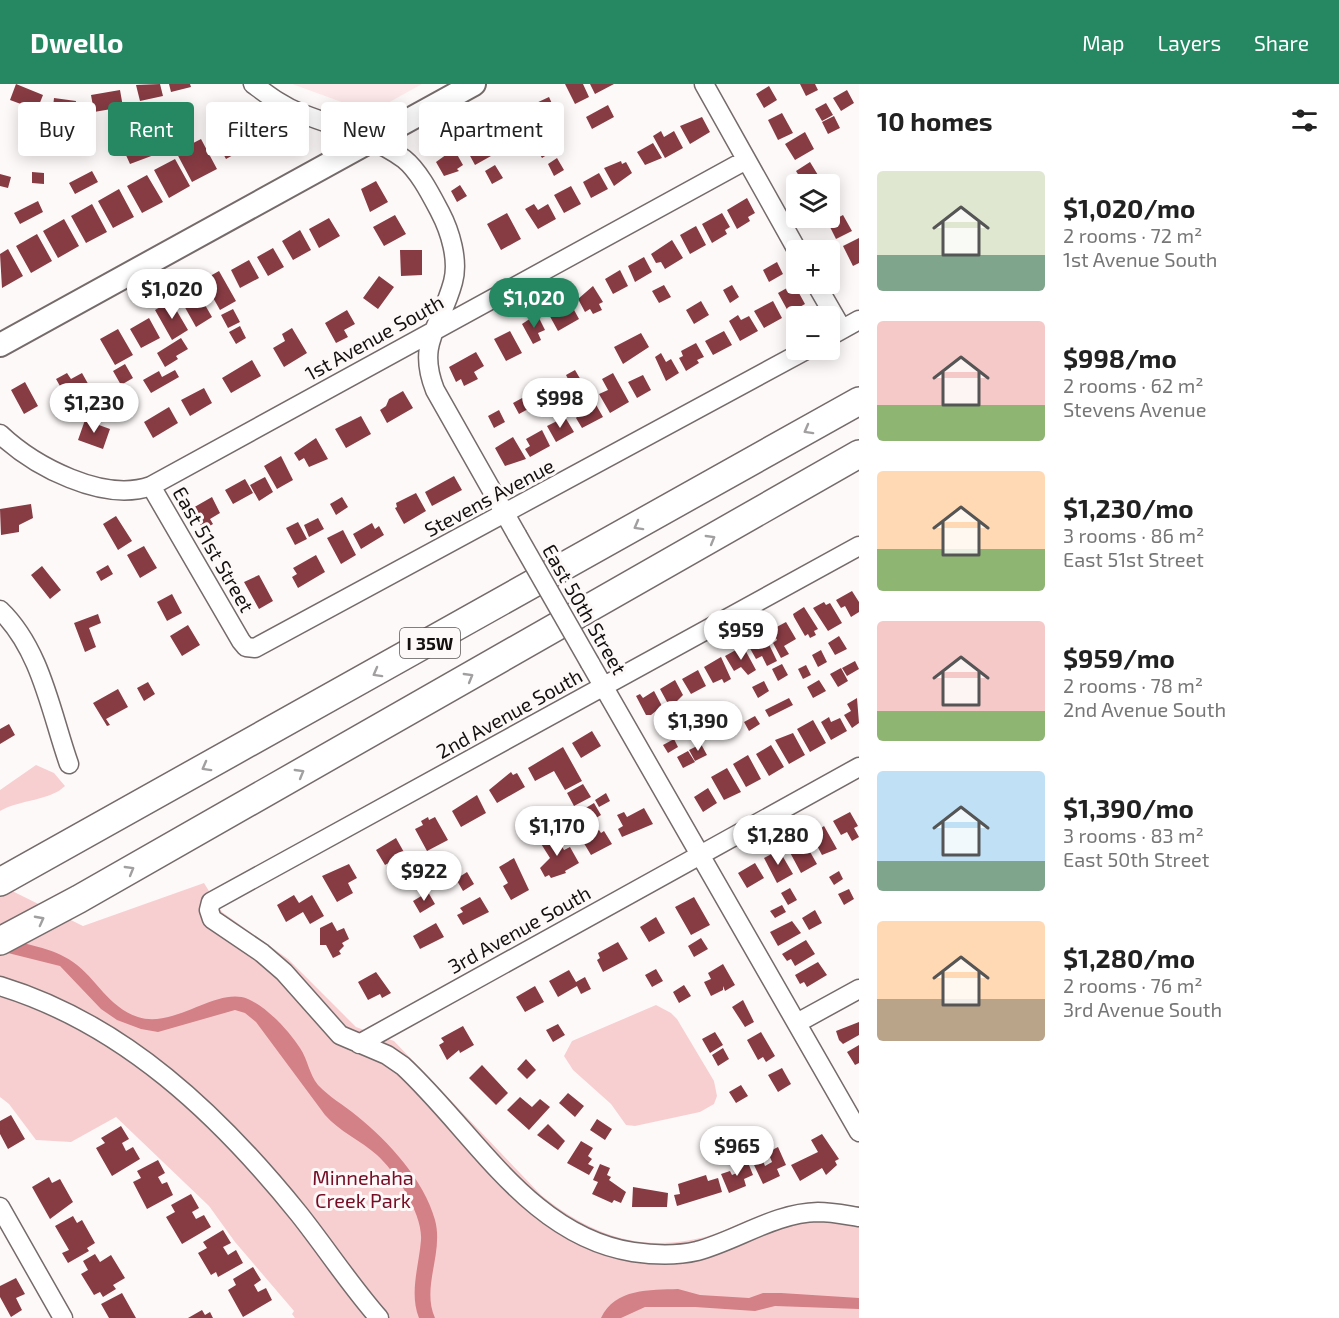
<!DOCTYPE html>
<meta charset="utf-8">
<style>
:root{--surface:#fff;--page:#f2f2f2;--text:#222;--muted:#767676;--accent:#268862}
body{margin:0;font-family:"Exo 2",sans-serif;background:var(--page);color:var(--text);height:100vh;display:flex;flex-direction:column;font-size:22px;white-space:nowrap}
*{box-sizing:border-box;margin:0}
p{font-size:20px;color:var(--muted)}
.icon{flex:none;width:33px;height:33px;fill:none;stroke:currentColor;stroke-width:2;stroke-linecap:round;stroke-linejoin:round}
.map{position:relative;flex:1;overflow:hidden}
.panel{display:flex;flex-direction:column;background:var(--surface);width:480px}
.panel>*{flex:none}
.hud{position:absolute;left:18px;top:18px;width:570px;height:54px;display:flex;gap:12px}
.buttons{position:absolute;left:786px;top:90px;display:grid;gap:12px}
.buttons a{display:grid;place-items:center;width:54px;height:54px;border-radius:6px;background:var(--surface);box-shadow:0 3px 15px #0003;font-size:30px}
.price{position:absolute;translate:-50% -51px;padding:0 14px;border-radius:21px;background:#fff;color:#222;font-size:20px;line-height:39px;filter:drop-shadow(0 2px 3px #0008)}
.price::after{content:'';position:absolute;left:50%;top:36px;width:18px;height:14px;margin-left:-9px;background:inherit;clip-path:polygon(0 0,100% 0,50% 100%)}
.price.selected{background:var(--accent);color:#fff}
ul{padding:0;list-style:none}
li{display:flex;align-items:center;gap:18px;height:150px;padding:0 18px}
li span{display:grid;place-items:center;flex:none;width:168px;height:120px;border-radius:6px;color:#555}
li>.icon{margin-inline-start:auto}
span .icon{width:72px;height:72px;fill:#fffc;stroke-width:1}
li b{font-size:26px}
h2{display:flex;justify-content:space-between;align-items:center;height:72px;padding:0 18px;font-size:26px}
.pill{padding:0 21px;border-radius:6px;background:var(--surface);box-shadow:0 3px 15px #0003;font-size:21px;line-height:54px}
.pill.selected{background:var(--accent);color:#fff}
header{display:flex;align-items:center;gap:36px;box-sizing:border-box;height:84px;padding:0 30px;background:var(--accent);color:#fff}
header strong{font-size:28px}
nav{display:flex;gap:33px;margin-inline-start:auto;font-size:21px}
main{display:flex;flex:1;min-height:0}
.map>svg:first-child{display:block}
.built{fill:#fee9ea}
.green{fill:#f8cfd1}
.water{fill:#d38086}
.building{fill:#873b43}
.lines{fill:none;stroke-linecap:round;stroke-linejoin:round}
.minor-casing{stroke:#756b6b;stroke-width:21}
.major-casing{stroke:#756b6b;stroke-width:26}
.highway-casing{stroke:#756b6b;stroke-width:30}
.minor{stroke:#fff;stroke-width:18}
.major{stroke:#fff;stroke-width:22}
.highway{stroke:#fff;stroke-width:27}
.minor-bridge-casing{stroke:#756b6b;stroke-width:21;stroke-linecap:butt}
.minor-bridge{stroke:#fff;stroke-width:18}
.oneway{stroke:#a19f9f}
.labels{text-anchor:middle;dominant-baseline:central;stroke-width:6;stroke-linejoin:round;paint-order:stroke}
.shield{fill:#fef9f9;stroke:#5a5656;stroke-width:1.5}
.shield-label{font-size:18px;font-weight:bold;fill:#141010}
.street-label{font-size:20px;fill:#141010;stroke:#fef9f9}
.park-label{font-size:20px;fill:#740d25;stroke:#fef9f9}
</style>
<header>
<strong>Dwello</strong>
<nav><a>Map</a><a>Layers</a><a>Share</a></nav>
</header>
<main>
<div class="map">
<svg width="859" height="1234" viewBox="0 0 859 1234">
<rect width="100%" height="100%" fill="#fef9f9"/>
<path class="built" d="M292,0H422L377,25L358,24Z"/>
<path class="green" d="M36,681L54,689L65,702C50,717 21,715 0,727V706Z
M204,799L222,828L288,875L356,943L394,957L541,1111C592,1152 643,1170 708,1152C723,1148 736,1140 751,1135C785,1122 823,1115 859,1124V1234H295L292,1230L294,1227L235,1158L209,1122L116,1033L71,1058L36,1056L9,1020L0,1013V801L83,842Z
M656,921L671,929L677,935L714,997L717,1012L714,1020L700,1028L635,1042L626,1041L611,1020L573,986L564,972L572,957Z"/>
<path class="water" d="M0,854C24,860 52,863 73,878C97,895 108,923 138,933C175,945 217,902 248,915C267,923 289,947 300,964C308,976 309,990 318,1001C329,1013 344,1021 357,1032C389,1058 424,1096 435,1136C444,1169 421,1203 435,1234H419C409,1209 419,1182 421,1156C423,1130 395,1087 377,1071C360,1056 340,1048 325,1031L256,938L245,929L235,926L158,948L141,945L117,936L101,925L60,882L0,867Z
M678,1205L700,1211L749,1214L763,1209H781L859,1214V1225L775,1222L755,1227L695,1223H645L621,1234H601C615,1204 650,1206 678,1205Z"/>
<path class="building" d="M16,0L43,11L37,26L10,16Z
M160,0L163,12L140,17L136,1Z
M169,0H190L191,3L171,8Z
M565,0H583L589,13L575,20Z
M590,0H614L595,10Z
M800,0H815L818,6L806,12Z
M769,2L777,16L764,24L756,10Z
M120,6L123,23L94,28L91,11Z
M847,6L854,19L841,27L833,14Z
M549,13L555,26L549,29L552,34L544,38L534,20Z
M54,14L76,17L74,34L52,32Z
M826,19L833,31L822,37L815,25Z
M608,21L614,33L592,45L586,33Z
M525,25L534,42L521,50L512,33Z
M782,29L793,49L778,56L768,36Z
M834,32L840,44L828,50L822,38Z
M702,33L710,48L690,60L680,42Z
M501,36L512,55L498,63L495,58L490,61L482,47Z
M131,42L133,54L121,56L119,43Z
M235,42L246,64L226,75L214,53Z
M661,47L664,53L674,47L683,64L665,74L653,52Z
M478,48L491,72L475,81L463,59Z
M805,48L814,65L795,76L785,60Z
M201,55L217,85L192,98L176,68Z
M546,55L553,67L542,74L535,62Z
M147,57L154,71L130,80L125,69Z
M653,59L662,74L645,81L637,68Z
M454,65L463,81L457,85L459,87L444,92L436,78Z
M557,74L564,86L554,92L548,80Z
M175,75L190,102L169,114L154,86Z
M621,77L622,80L626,78L632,89L614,102L604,84Z
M810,78L821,96L814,100H804L796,87Z
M495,81L503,94L492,100L485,87Z
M92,87L98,98L75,110L69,99Z
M32,88L44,89V100L32,99Z
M599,89L608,105L591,114L583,98Z
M0,90L11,93L8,104L0,102Z
M147,91L163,118L142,129L127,102Z
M376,97L388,118L370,128L361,105Z
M460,101L467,112L457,118L451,107Z
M571,102L581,120L564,129L554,111Z
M119,105L134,133L113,144L98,117Z
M747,114L755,129L748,133L750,137L737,145L727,126Z
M38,117L43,128L20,140L14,129Z
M92,120L107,148L86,159L71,132Z
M534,120L538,126L548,120L556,135L538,145L525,125Z
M507,129L521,155L501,166L487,140Z
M722,129L730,143L725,146L727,150L712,159L702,140Z
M395,131L406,150L384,162L373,143Z
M843,131L852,147L836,155L828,139Z
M329,134L340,152L319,164L309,145Z
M64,135L79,162L58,174L43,147Z
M696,142L706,161L690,170L680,151Z
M300,146L311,166L293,176L282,157Z
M37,150L52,177L31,189L16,162Z
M859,154V179L853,182L843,162Z
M672,156L683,174L665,185L661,178L656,179L651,170Z
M273,164L284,183L268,192L257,173Z
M8,165L23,192L2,204L0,170Z
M400,166H422V191L401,192Z
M644,173L652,188L635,198L628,182Z
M249,176L259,194L240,204L231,186Z
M777,178L783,190L769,198L763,186Z
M620,186L628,202L613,210L605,195Z
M219,187L236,217L220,226L203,196Z
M379,192L394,203L378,225L363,214Z
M794,200L805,220L789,229L778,209Z
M664,201L671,213L659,219L652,207Z
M732,201L739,213L730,219L723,206Z
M194,202L212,233L196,243L178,211Z
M593,202L603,218L599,220L602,226L593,230L590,225L585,228L578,215Z
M568,215L579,235L558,247L547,227Z
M171,217L188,246L172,256L155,226Z
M701,217L709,231L694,240L686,226Z
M773,217L782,234L764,244L754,227Z
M233,225L240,238L228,244L221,231Z
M347,226L355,240L344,246L348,253L336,259L325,239Z
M537,230L545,246L538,249L541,256L533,260L522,240Z
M738,231L741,236L749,232L758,247L740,257L729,237Z
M149,234L160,254L141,264L130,245Z
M240,242L246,254L236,260L229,248Z
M292,244L307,269L284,283L273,264L285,257L282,250Z
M118,245L133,271L115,281L100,255Z
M510,247L522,269L506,277L494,255Z
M724,247L732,261L713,271L705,257Z
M641,249L649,263L623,280L614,263Z
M181,254L188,265L176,272L178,275L165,283L157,269Z
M696,259L704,273L697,276L699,279L686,287L679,274L683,272L681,267Z
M476,268L484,282L474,288L478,295L464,302L461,295L456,298L449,283Z
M661,269L666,278L671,275L679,289L666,297L655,273Z
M252,276L261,292L231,309L222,294Z
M125,280L133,294L121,301L113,287Z
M175,286L179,293L151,309L143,296L159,287L162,293Z
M575,286L585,303L575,309L566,291Z
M67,289L71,295L82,289L91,305L69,318L56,295Z
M613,289L629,318L610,329L599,310L608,306L602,295Z
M643,291L651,306L637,314L628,298Z
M25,298L38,322L24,330L11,306Z
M204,304L212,319L190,332L181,316Z
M537,305L543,317L532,323L526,312Z
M403,307L413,324L387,339L380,326L386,322L389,315Z
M524,313L530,324L519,330L513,319Z
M589,319L591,321L595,319L603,333L582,344L576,334L584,325L583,323Z
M169,323L178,339L153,354L144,338Z
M499,326L505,338L494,344L488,332Z
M361,332L371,350L346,364L335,345Z
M565,333L574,348L556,358L547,342Z
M85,336L110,345L103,365L78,356Z
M542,346L550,362L530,373L525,365L530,362L526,355Z
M513,353L526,375L505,382L495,364Z
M316,354L328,375L309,383L304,374L299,377L294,369Z
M281,372L293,396L277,405L264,382Z
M454,392L462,406L432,422L425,408Z
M265,393L273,408L259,417L250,401Z
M245,395L253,409L233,420L225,406Z
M416,409L426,427L404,440L395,424L397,423L396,419Z
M212,413L220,429L210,435L213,440L203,446L191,425Z
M342,413L348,423L336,431L330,420Z
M31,420L33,434L19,441V448L1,451L0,425Z
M116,432L132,457L118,466L103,440Z
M318,434L324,445L309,453L304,441Z
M298,438L307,455L295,461L286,444Z
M372,439L375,445L379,442L384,451L361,465L353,450Z
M343,446L356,471L341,480L327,454Z
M144,462L157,484L140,494L127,471Z
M316,471L325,488L298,504L292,493L297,490L293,484Z
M108,481L113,490L101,497L96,488Z
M42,482L61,506L50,515L31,491Z
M259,491L273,517L259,525L244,498Z
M852,507L859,518V528L851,533L845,522L841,524L836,516Z
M172,510L182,529L167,537L157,518Z
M824,518L826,521L830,519L842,539L828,547L813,524Z
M804,523L818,545L814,547L816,551L810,554L808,550L805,552L794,533L793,530Z
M98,530L101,539L89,544L96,563L85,568L74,539Z
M786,538L796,555L784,562L789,570L781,574L773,559L777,556L771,546Z
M188,541L200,561L182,572L170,552Z
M764,550L777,577L767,582L762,572L756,575L747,559Z
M839,552L847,565L835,571L828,559Z
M743,562L756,586L748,591L741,583L734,587L725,572Z
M821,566L827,578L818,583L812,571Z
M721,573L731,595L724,599L722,595L713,599L704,583Z
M855,577L859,585L847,592L842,584Z
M782,580L788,591L778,597L772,585Z
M806,581L811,591L803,595L798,585Z
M841,584L848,597L838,603L830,590Z
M698,586L706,602L691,610L682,595Z
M675,596L683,611L677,617L680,622L672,627L660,605Z
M819,596L826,607L813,614L807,603Z
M764,597L769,607L758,614L752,603Z
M148,598L155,610L144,617L137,604Z
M118,605L128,623L106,635L110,641L107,642L93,619Z
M654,607L662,622L651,631H646L636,612L640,610L643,614Z
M789,614L793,621L769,633L765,626Z
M857,614L859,639L852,644L844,631L851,627L847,620Z
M699,632L705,642L694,649L688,638Z
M755,632L760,640L749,647L744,638Z
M829,633L831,638L840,634L847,647L831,656L821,638Z
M813,636L826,659L810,668L797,645Z
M9,640L15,651L0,660V645Z
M592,647L601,662L581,674L572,659Z
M793,649L805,671L789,680L775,656Z
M674,655L678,663L668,669L663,661Z
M701,660L707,671L695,677L689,666Z
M771,661L784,683L769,692L756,670Z
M563,663L582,697L565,706L554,687L535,697L528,684Z
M688,667L695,678L683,684L677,673Z
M748,671L761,695L746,703L733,680Z
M727,684L741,708L724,716L711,693Z
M511,688L513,691L517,689L525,703L497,719L489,706Z
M583,700L591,713L574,722L567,709Z
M708,704L717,719L703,728L694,713Z
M606,709L610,717L599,723L595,716Z
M477,711L486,729L461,743L452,727Z
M594,719L601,731L591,737L584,725Z
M644,724L653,740L622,753L618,745L623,742L617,731L624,728L627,733Z
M850,728L858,742L854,744L859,753L852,757L847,748L841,751L833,737Z
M566,731L572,743L554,751L548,741Z
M428,733L429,736L435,733L448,756L427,767L415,745L423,741L421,737Z
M824,742L837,765L822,771L815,758L812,760L808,753Z
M599,746L601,749L604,747L612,760L591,771L582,756Z
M550,748L553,754L556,752L564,766L570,763L579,779L565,787L566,789L551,794L549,791L545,793L540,784L550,774L538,755Z
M801,752L817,780L801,789L786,761Z
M396,754L405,770L385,781L376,766Z
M779,766L793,790L777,799L764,774Z
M514,774L529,806L511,816L503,802L508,799L499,783Z
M755,779L764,794L747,804L738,789Z
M349,780L357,794L348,799L353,809L337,818L322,792Z
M839,787L843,795L834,801L829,793Z
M467,788L474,800L463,807L456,795Z
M790,804L797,816L788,821L781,809Z
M849,805L854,815L844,821L838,810Z
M428,808L435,820L420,829L413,817Z
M294,811L299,819L312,811L324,832L310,840L303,828L286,838L277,821Z
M480,813L489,828L463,841L457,831L463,828L460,824Z
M694,813L710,841L691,851L675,823Z
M782,821L786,828L775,834L770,827Z
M815,826L822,839L809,846L802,834Z
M656,833L665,849L649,858L640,843Z
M792,837L801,849L778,862L770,848Z
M332,838L337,847L344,844L349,855L342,859L344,862L339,867L341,870L333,874L326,861H320V844Z
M436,839L444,853L420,865L413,852Z
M701,854L708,865L694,873L688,862Z
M806,856L815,870L795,882L791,875L787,877L782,870Z
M618,858L628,875L603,888L597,876L600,874L598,869Z
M818,878L827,891L807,903L804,898L800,900L795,891Z
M723,880L735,901L725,907L723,902V906L711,912L704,898L711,895L708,889Z
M656,885L663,897L652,903L645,891Z
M569,886L576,898L585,893L591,905L581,910L577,902L558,913L549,897Z
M376,888L391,909L382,914L380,910L368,916L358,898Z
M684,901L691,912L679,919L673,908Z
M535,902L544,918L525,928L516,913Z
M743,916L754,938L745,943L732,923Z
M859,938V951L843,960L839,956L836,947Z
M558,940L565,951L553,958L546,946Z
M463,942L474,961L460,969L459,966L447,976L439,961L444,958L441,954Z
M715,948L723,961L710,969L702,955Z
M761,948L775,972L766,978L763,973L758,976L747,956Z
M859,961V979L855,981L847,968Z
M723,964L729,975L718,982L712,971Z
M526,975L536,986L527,995L517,985Z
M482,981L508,1009L496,1021L469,994Z
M782,984L791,1000L778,1008L768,991Z
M741,1001L748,1012L736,1019L729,1008Z
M568,1009L584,1022L575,1033L559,1019Z
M520,1013L532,1023L540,1015L550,1023L529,1046L507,1026Z
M11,1031L25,1055L8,1065L0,1050V1037Z
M597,1035L612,1045L605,1056L590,1046Z
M548,1040L565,1057L558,1066L537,1051Z
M121,1042L129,1055L122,1059L126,1067L133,1063L140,1075L112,1092L96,1064L105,1059L101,1054Z
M822,1050L839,1075L835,1077L837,1081L826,1091L822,1084L800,1097L791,1081L818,1068L811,1056Z
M581,1057L593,1064L588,1072L592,1075L588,1080L594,1083L589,1091L567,1079Z
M778,1063L786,1081L777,1085L780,1092L763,1100L754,1081L763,1077L765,1082L772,1078L768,1068Z
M158,1076L165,1089L158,1093L162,1100L167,1098L173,1111L147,1125L133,1098L141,1094L137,1087Z
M747,1076L753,1091L744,1095L746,1102L729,1109L721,1090L730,1087L732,1091L739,1088L736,1081Z
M600,1080L610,1084L607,1091L611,1093L609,1096L626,1108L621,1119L614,1116L612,1119L592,1110L598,1098L593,1096Z
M706,1091L708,1097L718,1094L722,1108L677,1122L674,1111L680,1110L678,1100Z
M49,1093L52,1099L60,1095L73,1118L50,1135L32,1103Z
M633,1103L668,1109L667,1123H632Z
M191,1110L199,1124L192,1128L196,1135L204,1131L211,1143L182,1160L166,1133L175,1128L171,1121Z
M73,1132L77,1139L82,1136L95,1159L87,1164L89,1167L68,1179L62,1169L69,1166L55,1142Z
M223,1146L231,1159L223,1163L228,1171L236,1166L243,1179L218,1193L216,1188L211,1191L198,1169L207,1164L203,1158Z
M95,1170L100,1178L111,1171L125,1194L113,1201L116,1205L103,1213L100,1208L94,1211L81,1190L88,1186L83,1177Z
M253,1183L261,1196L254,1201L258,1208L266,1204L272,1216L243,1233L228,1206L236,1201L233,1195Z
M16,1194L25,1210L16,1214L22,1226L11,1233L0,1213V1202Z
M122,1209L136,1234H109L101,1220Z
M202,1226L205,1231L210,1228L213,1234H188Z"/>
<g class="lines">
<defs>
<path id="minor" d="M253,0C268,11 282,22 300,29C334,42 374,53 404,75C419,87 431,111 440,128C450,147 459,176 453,198C441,243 416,258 435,306L517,451
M704,0L797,166
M816,200L842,245
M830,252L859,236
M0,350C34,382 103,419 151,402L746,76
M151,402L241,557L246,563L255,564L806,266
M859,462L211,818L209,826L212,835L262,869L284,888L340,951L387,971L403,982C475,1049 530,1152 633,1168C654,1171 676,1172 697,1167C738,1156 774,1129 818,1128C832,1128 846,1131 859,1133
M0,526C41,565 51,629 69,680
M590,579L859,1048
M0,902C124,940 219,1031 299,1130C326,1164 350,1201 379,1234
M797,939L859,905
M359,960L859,683
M0,1123L63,1234"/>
<path id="major" d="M0,261L474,0"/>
<path id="highway" d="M0,798L859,317
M0,857L79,815L859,370"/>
</defs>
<use href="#minor" class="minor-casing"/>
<use href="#major" class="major-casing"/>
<use href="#highway" class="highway-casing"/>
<use href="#minor" class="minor"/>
<use href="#major" class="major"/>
<use href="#highway" class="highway"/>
<defs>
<path id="minor-bridge" d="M517,451L590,579"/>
</defs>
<use href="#minor-bridge" class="minor-bridge-casing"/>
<use href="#minor-bridge" class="minor-bridge"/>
</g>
<defs><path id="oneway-chevron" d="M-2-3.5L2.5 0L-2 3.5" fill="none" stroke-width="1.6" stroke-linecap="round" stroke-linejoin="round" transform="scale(1.5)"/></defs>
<g class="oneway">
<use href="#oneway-chevron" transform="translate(808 346) rotate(151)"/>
<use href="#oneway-chevron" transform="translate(638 442) rotate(151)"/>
<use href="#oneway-chevron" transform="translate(711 455) rotate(-30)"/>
<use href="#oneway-chevron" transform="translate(377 589) rotate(151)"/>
<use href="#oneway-chevron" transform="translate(469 593) rotate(-30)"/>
<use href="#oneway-chevron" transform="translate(206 683) rotate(151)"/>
<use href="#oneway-chevron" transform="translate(300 689) rotate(-30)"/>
<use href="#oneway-chevron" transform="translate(130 786) rotate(-30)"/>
<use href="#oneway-chevron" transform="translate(40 836) rotate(-28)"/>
</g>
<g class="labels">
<rect class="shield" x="400" y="544" width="60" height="30" rx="4.5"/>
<g class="shield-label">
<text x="430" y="559">I 35W</text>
</g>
<g class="street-label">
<text transform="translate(374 253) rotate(-29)">1st Avenue South</text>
<text transform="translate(489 413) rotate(-28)">Stevens Avenue</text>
<text transform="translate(214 465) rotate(60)">East 51st Street</text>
<text transform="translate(585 525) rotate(60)">East 50th Street</text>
<text transform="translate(509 629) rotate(-29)">2nd Avenue South</text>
<text transform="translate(519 845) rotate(-29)">3rd Avenue South</text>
</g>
<g class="park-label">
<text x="363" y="1093">Minnehaha<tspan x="363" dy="23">Creek Park</tspan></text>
</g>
</g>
</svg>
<div class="buttons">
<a><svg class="icon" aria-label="layers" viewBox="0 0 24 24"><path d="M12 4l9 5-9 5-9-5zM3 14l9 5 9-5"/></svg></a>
<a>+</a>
<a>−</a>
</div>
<b class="price" style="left:172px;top:236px">$1,020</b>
<b class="price selected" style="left:534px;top:245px">$1,020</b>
<b class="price" style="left:560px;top:345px">$998</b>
<b class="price" style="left:94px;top:350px">$1,230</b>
<b class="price" style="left:741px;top:577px">$959</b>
<b class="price" style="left:698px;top:668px">$1,390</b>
<b class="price" style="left:557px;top:773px">$1,170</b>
<b class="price" style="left:778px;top:782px">$1,280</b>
<b class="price" style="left:424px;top:818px">$922</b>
<b class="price" style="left:737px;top:1093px">$965</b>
<div class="hud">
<a class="pill">Buy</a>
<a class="pill selected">Rent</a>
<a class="pill">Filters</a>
<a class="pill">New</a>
<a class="pill">Apartment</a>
</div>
</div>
<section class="panel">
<h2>10 homes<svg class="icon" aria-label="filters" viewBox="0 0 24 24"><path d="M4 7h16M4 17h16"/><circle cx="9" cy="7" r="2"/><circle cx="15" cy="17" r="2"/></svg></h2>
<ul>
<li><span style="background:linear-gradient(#dfe7d0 70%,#7fa58c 0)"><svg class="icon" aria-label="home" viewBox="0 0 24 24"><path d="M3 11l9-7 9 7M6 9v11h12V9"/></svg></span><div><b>$1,020/mo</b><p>2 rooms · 72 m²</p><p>1st Avenue South</p></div></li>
<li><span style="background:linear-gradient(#f6c9c9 70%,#8fb573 0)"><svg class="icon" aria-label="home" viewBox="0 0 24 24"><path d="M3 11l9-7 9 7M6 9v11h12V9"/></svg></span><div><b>$998/mo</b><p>2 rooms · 62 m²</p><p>Stevens Avenue</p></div></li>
<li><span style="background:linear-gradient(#ffd9b3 65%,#8fb573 0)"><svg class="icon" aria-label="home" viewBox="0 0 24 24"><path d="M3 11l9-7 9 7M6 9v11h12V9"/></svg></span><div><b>$1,230/mo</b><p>3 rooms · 86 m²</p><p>East 51st Street</p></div></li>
<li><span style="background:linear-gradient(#f6c9c9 75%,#8fb573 0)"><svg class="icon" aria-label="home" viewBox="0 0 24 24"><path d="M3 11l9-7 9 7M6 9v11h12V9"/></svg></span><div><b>$959/mo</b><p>2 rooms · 78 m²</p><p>2nd Avenue South</p></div></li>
<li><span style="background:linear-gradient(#bfe0f5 75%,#7fa58c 0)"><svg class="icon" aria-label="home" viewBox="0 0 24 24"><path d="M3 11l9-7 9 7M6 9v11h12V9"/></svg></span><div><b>$1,390/mo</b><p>3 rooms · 83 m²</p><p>East 50th Street</p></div></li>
<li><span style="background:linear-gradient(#ffd9b3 65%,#b9a48a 0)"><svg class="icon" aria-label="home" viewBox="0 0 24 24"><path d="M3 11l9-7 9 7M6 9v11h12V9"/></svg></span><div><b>$1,280/mo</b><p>2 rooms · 76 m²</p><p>3rd Avenue South</p></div></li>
</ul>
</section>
</main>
